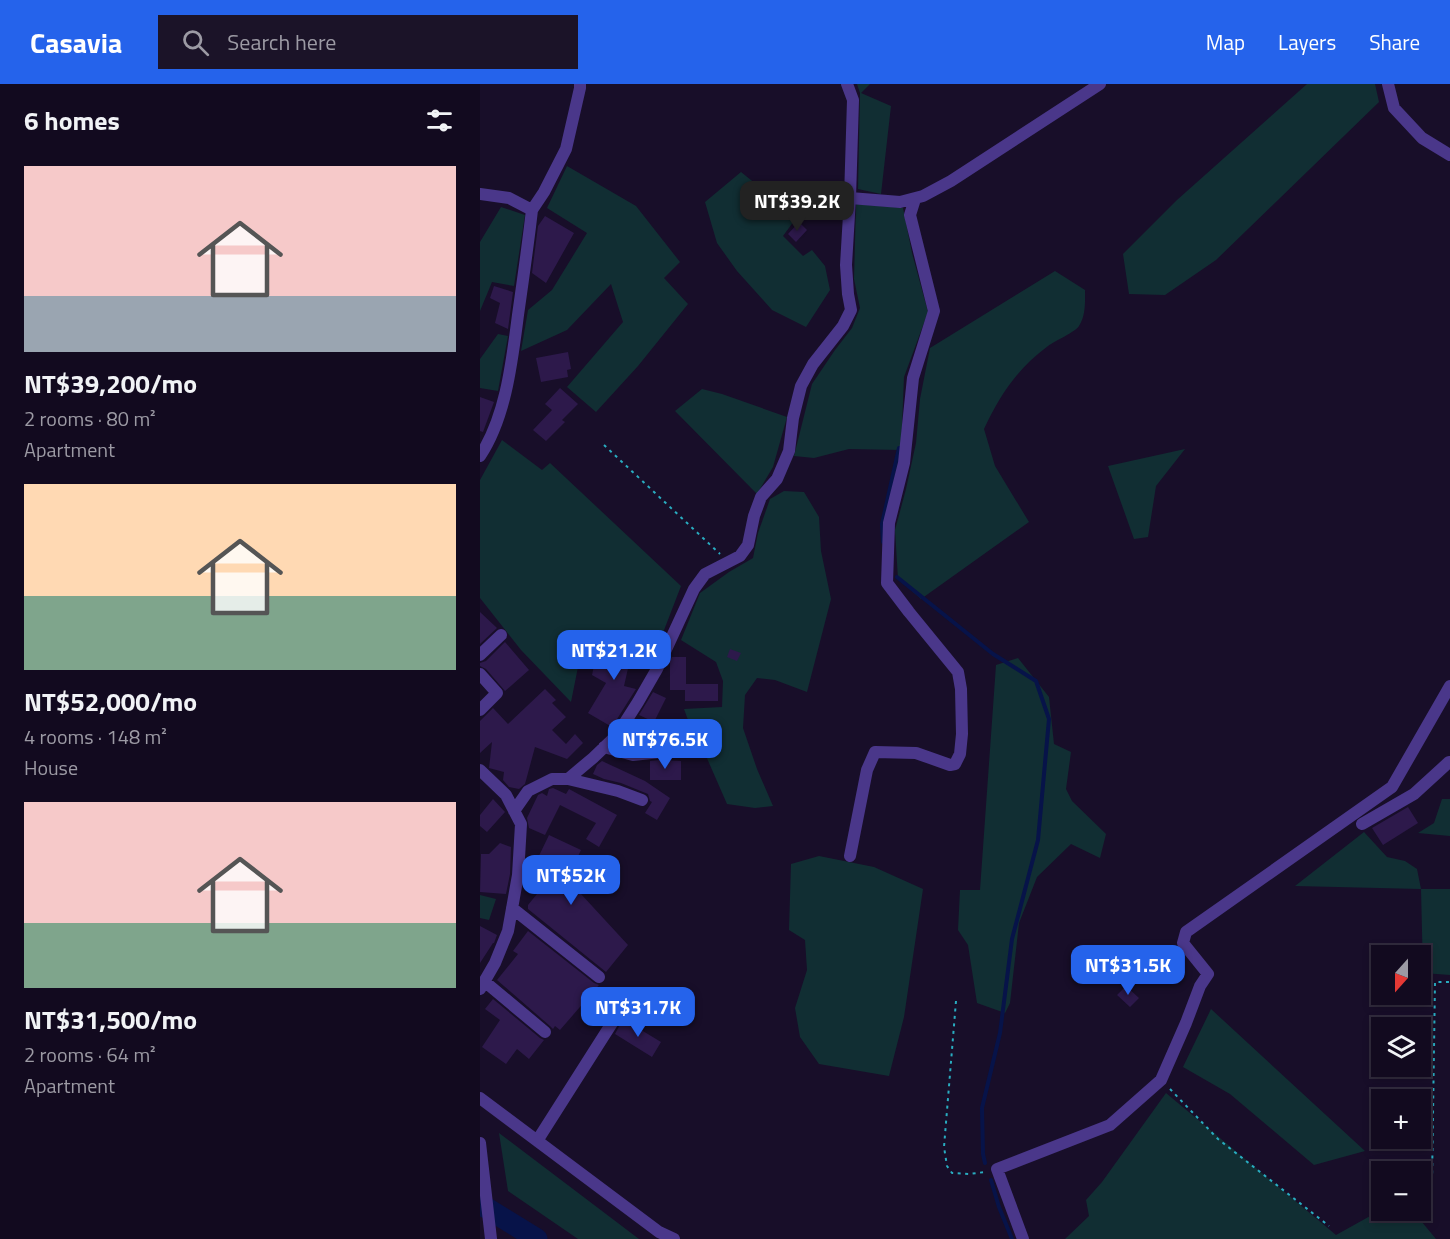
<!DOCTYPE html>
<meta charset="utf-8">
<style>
:root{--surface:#120a1f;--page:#1b1328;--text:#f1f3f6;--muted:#9c9aa4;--line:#312b3d;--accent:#2563eb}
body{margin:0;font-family:"Titillium Web",sans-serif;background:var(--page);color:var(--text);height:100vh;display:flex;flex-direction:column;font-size:22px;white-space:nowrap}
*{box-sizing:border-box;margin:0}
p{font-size:20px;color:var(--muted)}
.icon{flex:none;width:33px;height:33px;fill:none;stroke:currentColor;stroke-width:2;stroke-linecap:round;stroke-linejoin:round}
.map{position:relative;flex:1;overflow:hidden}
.panel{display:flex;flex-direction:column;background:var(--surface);width:480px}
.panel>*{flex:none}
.needle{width:39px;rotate:201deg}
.tools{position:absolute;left:891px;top:861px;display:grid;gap:12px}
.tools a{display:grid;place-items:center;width:60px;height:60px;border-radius:0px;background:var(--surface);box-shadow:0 3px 9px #0003,0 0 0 2px var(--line);font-size:30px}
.price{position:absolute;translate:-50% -51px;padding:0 14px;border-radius:12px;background:var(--accent);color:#fff;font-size:20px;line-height:39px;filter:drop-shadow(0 2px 3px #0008)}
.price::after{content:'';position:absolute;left:50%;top:36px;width:18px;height:14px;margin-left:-9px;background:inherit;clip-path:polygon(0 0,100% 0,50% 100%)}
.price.selected{background:#222;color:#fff}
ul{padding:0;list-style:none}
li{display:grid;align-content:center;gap:12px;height:318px;padding:0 24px}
li span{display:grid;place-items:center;height:186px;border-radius:0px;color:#555}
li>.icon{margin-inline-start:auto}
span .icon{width:108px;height:108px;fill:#fffc;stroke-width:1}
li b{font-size:26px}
h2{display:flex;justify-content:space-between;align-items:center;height:72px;padding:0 24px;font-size:26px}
header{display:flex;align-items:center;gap:36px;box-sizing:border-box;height:84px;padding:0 30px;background:var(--accent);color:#fff}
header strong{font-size:28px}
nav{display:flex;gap:33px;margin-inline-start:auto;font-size:21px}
.search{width:420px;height:54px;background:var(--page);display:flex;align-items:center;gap:15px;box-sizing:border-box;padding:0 21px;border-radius:0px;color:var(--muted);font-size:22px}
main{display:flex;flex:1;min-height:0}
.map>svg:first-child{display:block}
.green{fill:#112e33}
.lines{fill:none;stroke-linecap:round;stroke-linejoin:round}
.stream{stroke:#071349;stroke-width:4}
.river{stroke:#071349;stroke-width:21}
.building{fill:#2d194b}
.path{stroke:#29acc0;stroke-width:2;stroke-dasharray:3 4.5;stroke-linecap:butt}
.minor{stroke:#4a378a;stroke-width:12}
</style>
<header>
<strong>Casavia</strong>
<div class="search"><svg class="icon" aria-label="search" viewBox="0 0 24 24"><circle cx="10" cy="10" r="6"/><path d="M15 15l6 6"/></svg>Search here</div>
<nav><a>Map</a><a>Layers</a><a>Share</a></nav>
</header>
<main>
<section class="panel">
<h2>6 homes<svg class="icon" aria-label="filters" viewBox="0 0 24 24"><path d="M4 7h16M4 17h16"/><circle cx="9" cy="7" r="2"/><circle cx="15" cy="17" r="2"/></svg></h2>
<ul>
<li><span style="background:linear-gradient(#f6c9c9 70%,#9aa5b1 0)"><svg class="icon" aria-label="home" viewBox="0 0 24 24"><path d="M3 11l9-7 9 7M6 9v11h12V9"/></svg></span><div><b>NT$39,200/mo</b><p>2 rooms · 80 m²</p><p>Apartment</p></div></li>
<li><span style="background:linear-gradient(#ffd9b3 60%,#7fa58c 0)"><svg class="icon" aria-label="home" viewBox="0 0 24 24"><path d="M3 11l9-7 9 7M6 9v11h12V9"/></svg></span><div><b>NT$52,000/mo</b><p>4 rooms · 148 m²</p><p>House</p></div></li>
<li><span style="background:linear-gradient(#f6c9c9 65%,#7fa58c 0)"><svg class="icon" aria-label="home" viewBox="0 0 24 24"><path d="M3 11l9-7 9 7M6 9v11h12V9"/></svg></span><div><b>NT$31,500/mo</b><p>2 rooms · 64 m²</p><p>Apartment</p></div></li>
</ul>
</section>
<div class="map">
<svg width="970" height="1155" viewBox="0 0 970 1155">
<rect width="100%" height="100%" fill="#180e29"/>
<path class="green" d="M377,0H390L381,9L411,22L401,110L378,105L380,9Z
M827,0H895L899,18L736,176L685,211L649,210L643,170L697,116Z
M87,82L156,122L200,178L184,194L208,220L158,282L116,328L87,303L143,238L131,200L87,246L41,267L48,226L72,206L107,149L67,124Z
M261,88L317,133L303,152L323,172L332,166L345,182L350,206L326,243L292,226L257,187L237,159L225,118Z
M376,120L423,124L432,169L448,228L424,293L421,366L369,365L334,374L314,372L332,300L355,266L372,244L380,224L374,195Z
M21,123L45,131L34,202L12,198L0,227V158Z
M575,187L605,206C605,217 606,232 599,242C595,248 575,257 568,262C537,285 520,311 504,345L515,382L549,438L441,515L418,495L415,446L426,405L436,359L440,315L450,264Z
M18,250L28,252L18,307L0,304V275Z
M222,305L242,310L307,333L293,383L277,410L195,327Z
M22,356L62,386L70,379L201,502L181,554L105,548L91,618L41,566L0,514V396Z
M705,365L676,402L668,453L654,455L628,382Z
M304,407L324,408L339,433L341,467L351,515L327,608L295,596L277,594L265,611L263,644L277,685L293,722L275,724L247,720L219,656L212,647L204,625L242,623L243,597L236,578L201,556L220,509L249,488L273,474L278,449L290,415Z
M538,574L569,613L574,660L591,668L586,705L592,717L626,750L620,774L591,760L557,793L539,839L530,919L525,929L497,919L488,861L478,846L480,806H500L516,581Z
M962,715H970V752L938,749L954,739Z
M884,748L907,773L925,777L937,785L941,805H970V891L943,889L941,805L815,802Z
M339,772L394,783L443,805L424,933L409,992L339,980L320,953L315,924L327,886L325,856L309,846L311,780Z
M0,811L16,815L9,836L0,834Z
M731,925L885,1067L834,1081L750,1010L703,983Z
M686,1009L856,1151L901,1126H932L956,1155H585L609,1132L606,1116L622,1098Z
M19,1049L159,1155H98L28,1107Z"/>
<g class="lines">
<path class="stream" d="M403,458L402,440L419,364
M417,493L513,570L556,597L569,635L558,756L532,855L520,949L502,1024L503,1070L505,1079
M511,1096L519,1123L532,1155"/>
<path class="river" d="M0,1120L57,1155"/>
</g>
<path class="building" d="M65,132L94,149L66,199L52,189L58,142Z
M319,138L327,146L316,158L308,150Z
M14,202L33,208L28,245L15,239L20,219L10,214Z
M88,268L91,285L87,286L88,293L61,298L56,274Z
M80,304L98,320L82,336L85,338L66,357L53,346L72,326L65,320Z
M0,313L14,318L3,348L0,347Z
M0,528L17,544L0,560Z
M111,554L120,555L117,578L119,581L123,583L129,582L132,580L135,564L174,570L169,583L149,580L144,602L156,605L132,643L108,629L126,599L112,591L115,577L107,575Z
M25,558L49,586L25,607L6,585L0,582V579L6,577Z
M250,565L261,569L257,577L247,573Z
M192,573H206V600H238V617H205V606H190V576Z
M65,605L76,616L72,619L86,633L72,646L86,660L95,650L103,659L87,675L55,663L45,700L39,705L29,703L23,696L24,688L9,684L12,658L0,669V637L13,624L28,640Z
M173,608L186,614L174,638L159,631Z
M176,639H202V652H176Z
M179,676L201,677V696H170V677Z
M122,677L165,697L190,714L177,736L165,729L172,718L170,717L168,710L141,699L124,695L113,690L117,681Z
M73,704L86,710L89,705L137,731L119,763L106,755L116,739L80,721L65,751L49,744L47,734L58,711L62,709L67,712L69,705Z
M13,715L25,728L7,748L0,742V731Z
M928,723L938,739L903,761L892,744Z
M69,751L101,766L87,795L103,808L101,810L148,861L126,888L48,825V821L57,810L50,805L55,798L49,794L55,776L56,778Z
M20,759L31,763L30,790L26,810L0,808L1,770H9Z
M0,842L17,851L14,859H13L0,879Z
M48,847L114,899L119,901L80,946L75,942L73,945L70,942L17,896L38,870L33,867Z
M646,902L659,914L650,923L637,911Z
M13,915L60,954L64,956L49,975L37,965L26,980L2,963L20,936L5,925Z
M143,935L181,958L172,973L135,950Z"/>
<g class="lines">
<path class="path" d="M124,361L240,470
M476,917L464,1063L467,1082L472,1089L489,1090L505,1088
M690,1005L738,1055L849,1142
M952,1097L955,898H970"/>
<path class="minor" d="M908,0L914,24L942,54L970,71
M0,110L29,114L52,126
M370,114L420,118L443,112L471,97L620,0
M0,372C26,333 32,277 38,231C43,196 48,161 52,126L64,108L86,65L100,4V0
M0,571L21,551
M125,575L128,554L186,564
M0,590L17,609L0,626
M124,663L153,671L189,667
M0,686L26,711L41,740L38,791L28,847L15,879L0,905
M88,695L138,707L162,716
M34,727L48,707L72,695H88L113,674L137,651L158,618L177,585L214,505L225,490L260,472L268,461L274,432L281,413L297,395L309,367L313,334L321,302L333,280L363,242L371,226L368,210L366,181L370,114L373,16L367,0
M882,740L934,710L969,678
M370,772L387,686L395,668L436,669L470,681L475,680L480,670L482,650L481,605L478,588L429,528L407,499L409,439L424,379L433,294L454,227L430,131L435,115
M32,824L119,893
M4,897L65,948
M0,1014L179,1148L194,1155
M57,1057L132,939
M0,1059L11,1155
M543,1155L517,1085L630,1041L681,996L706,939L720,902L728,890L703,859L706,848L912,703L970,602"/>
</g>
</svg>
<div class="tools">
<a><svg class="needle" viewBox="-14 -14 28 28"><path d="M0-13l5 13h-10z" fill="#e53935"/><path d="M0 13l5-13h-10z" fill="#9c9aa4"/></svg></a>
<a><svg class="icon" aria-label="layers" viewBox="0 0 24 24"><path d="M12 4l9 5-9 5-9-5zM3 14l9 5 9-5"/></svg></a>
<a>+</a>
<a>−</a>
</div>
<b class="price selected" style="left:317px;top:148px">NT$39.2K</b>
<b class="price" style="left:134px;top:597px">NT$21.2K</b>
<b class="price" style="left:185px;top:686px">NT$76.5K</b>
<b class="price" style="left:91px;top:822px">NT$52K</b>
<b class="price" style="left:648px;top:912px">NT$31.5K</b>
<b class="price" style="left:158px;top:954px">NT$31.7K</b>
</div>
</main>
